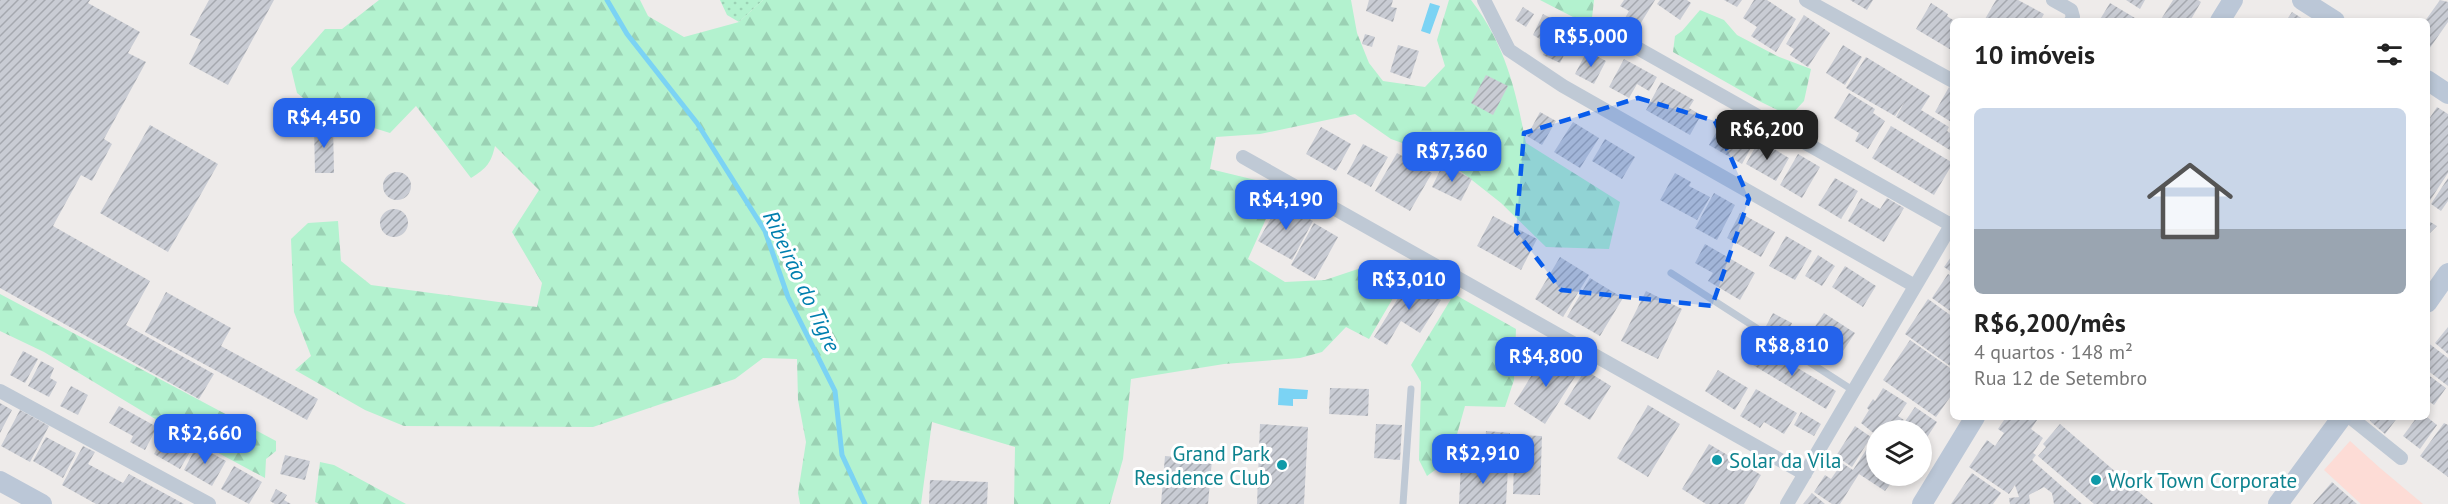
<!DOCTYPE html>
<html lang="pt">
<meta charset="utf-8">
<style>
:root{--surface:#fff;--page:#f2f2f2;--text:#222;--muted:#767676;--accent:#2563eb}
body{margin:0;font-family:"PT Sans",sans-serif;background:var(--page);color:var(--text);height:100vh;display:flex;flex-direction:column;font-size:22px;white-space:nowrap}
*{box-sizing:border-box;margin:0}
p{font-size:20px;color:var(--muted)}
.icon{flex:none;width:33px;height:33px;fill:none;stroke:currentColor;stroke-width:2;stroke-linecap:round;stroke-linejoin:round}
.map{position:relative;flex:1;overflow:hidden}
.drawer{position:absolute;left:1950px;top:18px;width:480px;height:402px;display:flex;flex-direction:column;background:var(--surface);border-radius:9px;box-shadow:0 3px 9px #0003}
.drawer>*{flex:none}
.buttons{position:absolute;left:1866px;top:420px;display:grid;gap:12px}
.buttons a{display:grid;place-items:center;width:66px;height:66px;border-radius:50%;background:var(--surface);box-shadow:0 3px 9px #0003;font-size:30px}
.price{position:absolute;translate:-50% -51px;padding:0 14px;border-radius:12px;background:var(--accent);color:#fff;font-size:20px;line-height:39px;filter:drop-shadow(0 2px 3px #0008)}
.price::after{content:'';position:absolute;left:50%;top:36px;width:18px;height:14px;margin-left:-9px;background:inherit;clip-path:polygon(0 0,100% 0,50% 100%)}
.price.on{background:#222;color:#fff}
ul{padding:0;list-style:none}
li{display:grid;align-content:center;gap:12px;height:318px;padding:0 24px}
li span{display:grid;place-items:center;height:186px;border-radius:9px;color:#555}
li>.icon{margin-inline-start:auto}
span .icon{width:108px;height:108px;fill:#fffc;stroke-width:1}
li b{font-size:26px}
h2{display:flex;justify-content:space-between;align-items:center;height:72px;padding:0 24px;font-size:26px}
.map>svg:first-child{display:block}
.medical{fill:#fddcd6}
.grass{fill:url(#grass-dots)}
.forest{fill:url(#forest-firs)}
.water{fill:#7bd3f4}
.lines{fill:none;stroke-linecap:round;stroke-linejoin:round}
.stream{stroke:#7bd3f4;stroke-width:5}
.building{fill:url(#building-hatch)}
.lane{stroke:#bfc9d5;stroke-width:7}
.street{stroke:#bfc9d5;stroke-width:14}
.secondary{stroke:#bbc7d7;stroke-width:20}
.marked{fill:#085ceb;fill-opacity:0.2;stroke:#085ceb;stroke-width:4.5;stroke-dasharray:12 8;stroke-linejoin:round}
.culture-dot{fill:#0f9aa8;stroke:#fff;stroke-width:2}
.labels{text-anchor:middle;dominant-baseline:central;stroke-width:6;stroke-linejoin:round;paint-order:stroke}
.culture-label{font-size:21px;fill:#0d838f;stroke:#fff;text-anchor:start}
.water-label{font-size:22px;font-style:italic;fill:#007faf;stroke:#fff}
</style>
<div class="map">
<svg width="2448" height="504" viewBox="0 0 2448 504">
<defs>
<pattern id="grass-dots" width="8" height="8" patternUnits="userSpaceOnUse" patternTransform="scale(1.5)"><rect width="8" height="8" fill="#b3f2cf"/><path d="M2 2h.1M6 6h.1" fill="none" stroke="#9bd1b4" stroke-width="1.8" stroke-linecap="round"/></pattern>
<pattern id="forest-firs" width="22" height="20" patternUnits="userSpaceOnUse" patternTransform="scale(1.5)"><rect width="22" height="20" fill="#b3f2cf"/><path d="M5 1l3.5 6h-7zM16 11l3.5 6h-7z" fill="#9bd1b4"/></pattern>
<pattern id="building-hatch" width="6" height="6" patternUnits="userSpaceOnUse" patternTransform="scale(1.5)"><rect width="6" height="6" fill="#c9ccd4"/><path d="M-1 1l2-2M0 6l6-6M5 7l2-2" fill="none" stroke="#a5a8af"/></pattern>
</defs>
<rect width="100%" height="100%" fill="#eeebea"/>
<path class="medical" d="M2350,441L2380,468L2423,504H2361L2324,470Z"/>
<path class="grass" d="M720,0H763L739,22L727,15Z"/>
<path class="forest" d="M379,0H640L648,16L684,37L739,22L763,0H1351L1357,33L1369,63L1383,81L1425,87L1445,66L1437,40L1449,0H1471C1506,46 1515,88 1526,143L1620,202L1609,249L1546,247L1501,203L1444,158L1391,139L1355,114L1260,134L1216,137L1210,169L1268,183L1277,194L1248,259L1285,282L1325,280L1361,268L1406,276L1369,339L1346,327L1322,352L1300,358L1224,364L1131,379L1123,459L1110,504H1014L1015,447L932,422L921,504H800L798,493L806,442L798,400L797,359L763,358L735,379L593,427L404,426L365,410L295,370L311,356L294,312L291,239L308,223L338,221L341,261L371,285L537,307L542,283L512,232L539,190L495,146C491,163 487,168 471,178L416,106L390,133L319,111L297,93L291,68L325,29H342Z
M1540,0H1594L1592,18L1573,17Z
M1700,10L1724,20L1737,35L1777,56L1811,69L1804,101L1790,116L1761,102L1673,52L1675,36L1682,31Z
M0,294L276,441V451L266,459L265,478L157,420L44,352L0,331Z
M1454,294L1516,329L1514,380L1505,407L1465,406L1450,459L1427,476L1419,460L1421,382L1411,365Z
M320,462L334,465L406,504H319L315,502Z"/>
<path class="water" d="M1430,3L1440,6L1430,34L1421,31Z
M1279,388L1308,390L1307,399H1293V406L1278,405Z"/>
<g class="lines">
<path class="stream" d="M607,0L627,34L697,123L765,231L788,297L835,391L842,455L865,504"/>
</g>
<path class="building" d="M0,0H90L88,3L140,32L128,53L146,62L104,139L112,144L92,181L81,175L53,226L150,281L126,325L214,374L199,399L0,288Z
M209,0H274L228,85L189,64L201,40L190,35Z
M1369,0H1393L1391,7L1397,8L1393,22L1366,11Z
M1624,0H1655L1639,26L1625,18L1629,11L1620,6Z
M1660,0H1687L1691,3L1680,20L1657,4Z
M1724,0H1742L1737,7Z
M1754,0H1767L1796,19L1776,52L1751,36L1757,27L1743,18Z
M1850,0H1873L1867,10Z
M1996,0H2018L2044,14L2040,21H1988L1985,19Z
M2126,0H2145L2140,9Z
M2173,0H2198L2201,2L2190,21H2160Z
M2440,0L2448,2V22L2427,52V21H2425Z
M1931,3L1948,14L1947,16L1953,20V51L1916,29Z
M2110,3L2135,18L2134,21H2099Z
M1523,7L1534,14L1526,27L1515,20Z
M2292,12L2306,21H2286Z
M1543,14L1558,22L1547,43L1533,35Z
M1804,15L1830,33L1808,67L1790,55L1794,49L1786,44Z
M1559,22L1576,31L1560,63L1543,55Z
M1365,34L1375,37L1372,47L1362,44Z
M1398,45L1419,51L1410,79L1390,72Z
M1843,45L1862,57L1845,85L1826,73Z
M1587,51L1606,61L1594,84L1575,74Z
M1866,57L1930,96L1921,110L1949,127L1947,131L1953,135V152L1896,117L1905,101L1895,116L1846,88Z
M1624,59L1657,77L1649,91L1637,84L1629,98L1609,87Z
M1486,75L1508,86L1493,115L1471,103Z
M1661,82L1694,100L1689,108L1701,115L1690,135L1646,110Z
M1949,87L1953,90V123L1935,112Z
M1849,93L1875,109L1873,113L1885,121L1868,149L1855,141L1859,133L1834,118Z
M2437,107L2448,114V173L2427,205V122Z
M1540,112L1556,121L1542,145L1527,136Z
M1725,117L1758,135L1742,164L1709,145Z
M1573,122L1599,138L1580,168L1554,152Z
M150,125L218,164L168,252L100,213Z
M333,125L334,173H315L314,126Z
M1891,126L1953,163L1934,195L1872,158Z
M1321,127L1351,144L1336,171L1306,154Z
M1605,139L1635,157L1622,179L1592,161Z
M1759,140L1789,158L1776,181L1746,164Z
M1363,144L1388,157L1371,187L1347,174Z
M1397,153L1432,173L1410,211L1375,191Z
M1798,154L1820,167L1802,198L1780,185Z
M1443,164L1472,179L1461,201L1432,187Z
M383 186a14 14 0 1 1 28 0a14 14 0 1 1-28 0Z
M1675,173L1691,182L1689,186L1710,197L1697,220L1660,200Z
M1835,178L1858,191L1841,219L1818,205Z
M2448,178V201L2441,211L2431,204Z
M1714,193L1735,205L1717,240L1695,228Z
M1861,198L1880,209L1887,198L1904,208L1884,242L1848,221Z
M1280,202L1313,221L1292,260L1258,241Z
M380 223a14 14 0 1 1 28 0a14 14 0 1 1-28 0Z
M1740,213L1775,232L1761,257L1727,238Z
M1493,216L1537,239L1521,270L1477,246Z
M2427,220L2437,226L2427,236Z
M1314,223L1338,237L1315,279L1291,265Z
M1786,236L1812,251L1795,280L1769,266Z
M1705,244L1755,273L1740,300L1708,281L1713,273L1695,263Z
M1953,254V273L1944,267Z
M1818,255L1835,266L1822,286L1805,276Z
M1560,257L1589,275L1563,317L1535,299Z
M1845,266L1876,286L1863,307L1832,287Z
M1948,274L1953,277V313L1932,298Z
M1590,278L1623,298L1600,336L1567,317Z
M1410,279L1441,300L1420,333L1401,321L1387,345L1374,337Z
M1646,291L1682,309L1658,359L1621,341Z
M166,292L231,328L221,346L318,399L307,420L145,332Z
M1928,299L1953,317V368L1905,334Z
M1773,313L1792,323L1786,336L1766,326Z
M1824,313L1855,333L1843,351L1812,331Z
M2448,327V354L2435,343Z
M1910,340L1953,370V393L1936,417L1883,380Z
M2427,342L2448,358V386L2427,370Z
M1759,345L1836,391L1826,409L1748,362Z
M23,351L38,359L25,383L10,375Z
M1546,352L1578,372L1545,424L1514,404Z
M41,361L54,368L50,378L57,382L49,397L28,386Z
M1585,370L1611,386L1590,420L1564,404Z
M1718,370L1748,388L1735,410L1705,391Z
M2427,374L2446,388L2434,405L2427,400Z
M71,386L88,395L78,415L60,406Z
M1330,388L1369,389L1368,416L1329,414Z
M1883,388L1907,403L1898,416L1904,420L1898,429L1892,425L1889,430H1876V435L1861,423L1869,410L1867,408L1873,399L1875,401Z
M1756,389L1797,413L1784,434L1764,422L1760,428L1740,416Z
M0,403L12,410L0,433Z
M1648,405L1680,424L1648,477L1617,458Z
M119,406L157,427L145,450L130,442L133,436L109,423Z
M1915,407L1937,422L1922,445V430H1899Z
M20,410L49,426L30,462L1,446Z
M1801,412L1821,424L1814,436L1794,425Z
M2006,417H2039L2031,429L2043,438L2033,453L2036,455L2032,460L2082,504H2054L2052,493L2044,487L2029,495L2030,504H2010L2009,498L2019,497L2015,485L2009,494L1969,467L1987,440L1995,446L2004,433L1998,429Z
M2368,417H2398L2385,434L2371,422Z
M2417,417H2427L2437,425L2420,449L2403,436Z
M2444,423L2448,425V477L2420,456Z
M1260,424L1308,427L1304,504H1257Z
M1376,424L1402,425L1400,460L1374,458Z
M2060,424L2153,504H2094L2038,456L2046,447L2043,444Z
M1855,426L1871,437L1852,467L1836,456Z
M168,430L194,445L180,469L154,454Z
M1486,431L1510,433L1508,463L1484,461Z
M1515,435L1542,436L1540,495L1513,494Z
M46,437L76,453L63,478L33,461Z
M1872,441L1876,444V476H1896L1885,491L1859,474L1840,504H1832L1814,492L1825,475L1831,479L1842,463L1853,470Z
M1709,444L1761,475L1744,504H1706L1682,489Z
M197,445L226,461L212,486L184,470Z
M83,446L95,452L88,464L123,483L129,474L184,504H96L62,485Z
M285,455L310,461L305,480L280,474Z
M1165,456L1212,460L1208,504H1161Z
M1461,465L1508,468L1506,504H1459Z
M234,466L262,482L249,504L221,489Z
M1972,473L2001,493L1993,504H1951Z
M930,480L988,482L987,504H929Z
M2332,482L2357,504H2313Z
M276,489L287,495L284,500L291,504H275L270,501Z
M1812,493L1825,504H1803Z"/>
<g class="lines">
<path class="lane" d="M1671,273L1854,391
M1403,504L1411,389"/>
<path class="street" d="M1484,0L1509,50L1563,86L1915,286
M1806,0L1953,81
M2053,0L2071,10L2073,17L2071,21
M1600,27L1951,225
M1243,157L1805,474
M0,391L209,504
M2350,417L2401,458
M1787,504L1953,222"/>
<path class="secondary" d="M2302,0L2335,21
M2220,21L2233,0
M2427,80L2448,94
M2427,303L2448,273
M0,481L42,504
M1922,504L1975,417
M2278,504L2342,417"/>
</g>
<path class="marked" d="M1638,98L1715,121L1749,199L1712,306L1561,290L1516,231L1524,133Z"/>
<g class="culture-dot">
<circle cx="1717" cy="460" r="6"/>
<circle cx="1282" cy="465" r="6"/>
<circle cx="2096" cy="480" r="6"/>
</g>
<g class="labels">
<g class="culture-label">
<text x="1270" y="453" text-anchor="end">Grand Park<tspan x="1270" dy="24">Residence Club</tspan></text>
<text x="1729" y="460">Solar da Vila</text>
<text x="2108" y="480">Work Town Corporate</text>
</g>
<g class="water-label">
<text transform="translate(802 281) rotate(65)">Ribeirão do Tigre</text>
</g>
</g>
</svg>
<div class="buttons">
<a><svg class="icon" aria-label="layers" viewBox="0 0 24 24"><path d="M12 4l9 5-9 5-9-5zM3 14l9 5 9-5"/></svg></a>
</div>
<b class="price" style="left:1591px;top:68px">R$5,000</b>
<b class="price" style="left:324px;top:149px">R$4,450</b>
<b class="price on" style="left:1767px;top:161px">R$6,200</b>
<b class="price" style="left:1452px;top:183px">R$7,360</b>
<b class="price" style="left:1286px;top:231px">R$4,190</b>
<b class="price" style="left:1409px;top:311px">R$3,010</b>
<b class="price" style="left:1792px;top:377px">R$8,810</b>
<b class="price" style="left:1546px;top:388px">R$4,800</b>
<b class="price" style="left:205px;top:465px">R$2,660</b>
<b class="price" style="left:1483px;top:485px">R$2,910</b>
<section class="drawer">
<h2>10 imóveis<svg class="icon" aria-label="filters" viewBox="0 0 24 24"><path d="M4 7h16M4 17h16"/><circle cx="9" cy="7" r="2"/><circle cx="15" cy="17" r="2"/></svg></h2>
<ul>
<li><span style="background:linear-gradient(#c9d6e8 65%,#9aa5b1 0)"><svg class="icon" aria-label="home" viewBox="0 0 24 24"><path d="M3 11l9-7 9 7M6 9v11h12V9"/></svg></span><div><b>R$6,200/mês</b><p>4 quartos · 148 m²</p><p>Rua 12 de Setembro</p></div></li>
</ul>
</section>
</div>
